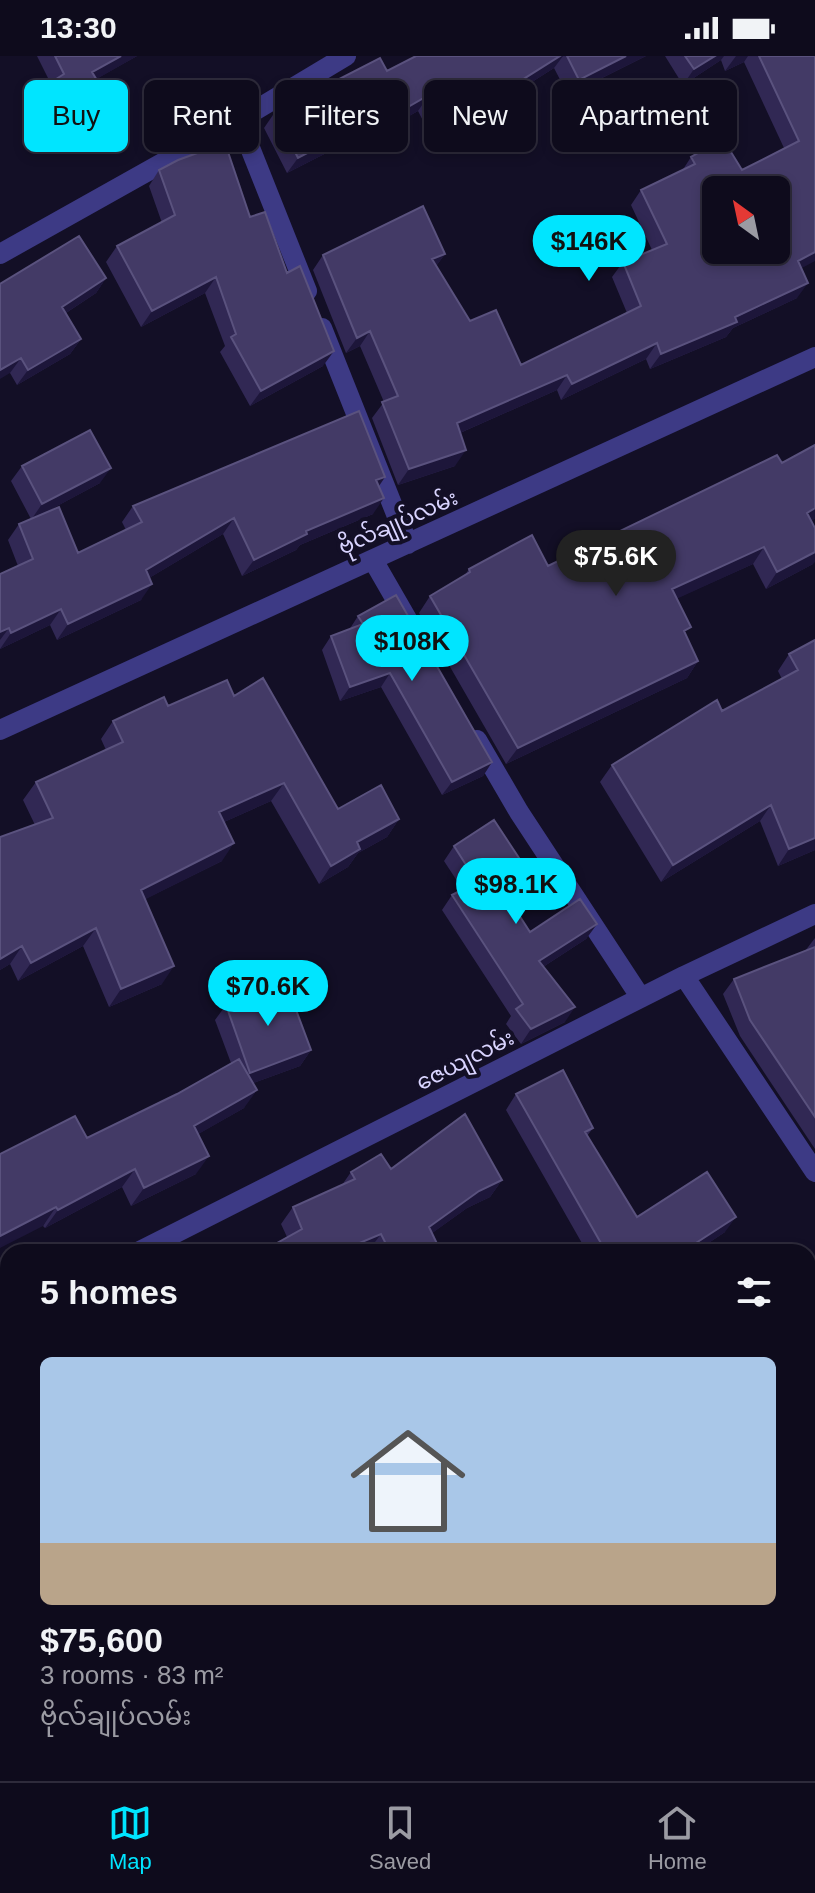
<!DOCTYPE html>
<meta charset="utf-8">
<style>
:root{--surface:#0e0b1c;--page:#171425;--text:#f1f3f6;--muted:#9b9ba3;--line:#2e2b3b;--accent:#00e5ff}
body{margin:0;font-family:Helvetica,"Noto Sans Myanmar",sans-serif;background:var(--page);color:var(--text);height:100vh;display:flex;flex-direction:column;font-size:30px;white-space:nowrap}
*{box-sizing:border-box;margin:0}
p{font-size:26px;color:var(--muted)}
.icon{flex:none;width:44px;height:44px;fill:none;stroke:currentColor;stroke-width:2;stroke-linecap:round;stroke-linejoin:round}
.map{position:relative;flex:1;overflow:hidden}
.panel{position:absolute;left:0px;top:1188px;width:816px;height:538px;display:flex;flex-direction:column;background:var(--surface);border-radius:24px 24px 0 0;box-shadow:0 4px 12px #0003,0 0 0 2px var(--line)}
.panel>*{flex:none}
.hud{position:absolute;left:24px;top:24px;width:768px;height:72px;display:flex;gap:16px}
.needle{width:52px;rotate:327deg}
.buttons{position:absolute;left:702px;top:120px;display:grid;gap:16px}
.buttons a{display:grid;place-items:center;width:88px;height:88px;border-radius:12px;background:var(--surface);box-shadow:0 4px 12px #0003,0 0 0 2px var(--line);font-size:40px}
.price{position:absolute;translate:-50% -68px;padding:0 18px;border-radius:28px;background:var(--accent);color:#111;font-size:26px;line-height:52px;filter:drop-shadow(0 2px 4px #0008)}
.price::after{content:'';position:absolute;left:50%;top:48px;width:24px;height:18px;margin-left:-12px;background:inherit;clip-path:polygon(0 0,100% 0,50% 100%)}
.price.selected{background:#222;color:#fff}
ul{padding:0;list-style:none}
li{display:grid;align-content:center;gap:16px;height:424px;padding:0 40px}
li+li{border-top:2px solid var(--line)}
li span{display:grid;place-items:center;height:248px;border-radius:12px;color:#555}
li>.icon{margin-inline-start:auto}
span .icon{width:144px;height:144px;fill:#fffc;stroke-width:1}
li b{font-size:34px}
h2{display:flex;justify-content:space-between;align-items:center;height:96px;padding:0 40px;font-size:34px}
.tag{padding:0 28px;border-radius:12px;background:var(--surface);box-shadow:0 4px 12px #0003,0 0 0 2px var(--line);font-size:28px;line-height:72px}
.tag.selected{background:var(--accent);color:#111}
.status{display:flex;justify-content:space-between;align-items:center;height:56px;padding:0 40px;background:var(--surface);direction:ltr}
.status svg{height:22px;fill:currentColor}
.tabs{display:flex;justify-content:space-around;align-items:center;height:112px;border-top:2px solid var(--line);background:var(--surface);font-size:22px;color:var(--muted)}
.tabs a{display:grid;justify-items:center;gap:4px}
.tabs .selected{color:var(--accent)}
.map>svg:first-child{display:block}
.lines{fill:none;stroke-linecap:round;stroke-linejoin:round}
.minor{stroke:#3d3a85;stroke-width:20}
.wall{fill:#312854}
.shaded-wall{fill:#1d163a}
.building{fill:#433a66;stroke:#5a527e;stroke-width:2;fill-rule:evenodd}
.labels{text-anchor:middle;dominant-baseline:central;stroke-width:8;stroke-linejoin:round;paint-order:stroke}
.street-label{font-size:22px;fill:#d9d4ff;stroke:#130f26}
</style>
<div class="status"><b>13:30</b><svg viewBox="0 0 49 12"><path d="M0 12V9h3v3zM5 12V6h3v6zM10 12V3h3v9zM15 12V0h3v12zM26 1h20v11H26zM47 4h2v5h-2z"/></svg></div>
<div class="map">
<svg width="815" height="1725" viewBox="0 0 815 1725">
<rect width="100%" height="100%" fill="#130f26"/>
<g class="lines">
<path class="minor" d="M239,64L307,235
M0,198L239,64L346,0
M322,272L408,488
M373,504L407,563
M0,674L815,301
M477,684L519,756L641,942
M684,920L815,1116
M138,1196L684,920L815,858
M808,1221L815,1217
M0,1266L8,1262
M808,1640L815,1636
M0,1674L8,1670
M649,1725L662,1718"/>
</g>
<path class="wall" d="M37,0H137L96,23L106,72L73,92L42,40L51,28Z
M416,0H646L568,39L554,12L488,54L485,58L434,86L418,55L352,92L348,86L287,117L264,72L275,56L387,15Z
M665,0H815L801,213L797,242L733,272L726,281L650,313L646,303L561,344L557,334L460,377L455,410L398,429L372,362L384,346L360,290L346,297L313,214L323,199L445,198L436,210L470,265L521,309L627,257L612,221L623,206L652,194L631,149L641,134L682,115L691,101L742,114L784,92L744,6L725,15L721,4L683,29Z
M159,114L250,161L323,310L250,350L220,296L225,290L205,237L141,271L106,206L117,190L162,167L149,130Z
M106,222L96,237L66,257L81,283L70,298L17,329L10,317L0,228Z
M22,410L100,427L42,458L78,497L126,474L122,466L133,450L385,421L379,430L373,458L300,489L296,494L242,520L223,478L149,522L141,544L57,584L50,569L0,593V518L18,510L8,484L19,468L31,463L11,425Z
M811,465L813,508L766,533L753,508L677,542L686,579L698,605L687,622L506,708L419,557L430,540L465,519L469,513L548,510Z
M358,560L492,706L483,720L442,739L381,631L340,645L322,594L331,580L349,574Z
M815,584V794L778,810L760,765L661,826L600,726L612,709L722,655L782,623L778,615L789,598Z
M234,640L338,753L399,763L387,781L358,797L348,811L319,828L271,745L224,766L222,805L145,843L162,928L109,951L83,890L18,925L10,908L0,914V781L35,769L23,744L36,726L106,694L101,683L113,665L168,650Z
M454,790L512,823L501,830L530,876L597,868L586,883L543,911L565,966L521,988L506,968L511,960L442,854L452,839L463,834L444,805Z
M815,882V1093L740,980L723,938L734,923L805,895Z
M226,949L311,994L300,1010L253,1027L244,1052L198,1078L196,1118L131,1150L122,1131L45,1172L43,1170L87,1082L177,1038L231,1007L215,964Z
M516,1038L593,1072L587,1080L637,1161L725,1176L695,1196H587L506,1054Z
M391,1113L502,1124L490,1141L467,1152L432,1177L441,1196H370L369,1194L365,1196H261L287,1181L281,1168L293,1151L342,1129L351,1116Z
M815,1243V1365L808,1369V1253Z
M8,1533V1555L1,1544Z
M209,1718H294L300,1725H213Z"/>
<path class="shaded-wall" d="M121,0H137L81,32L92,16Z
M560,0H563L554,12L488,54L485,58L434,86L445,70Z
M626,0H646L568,39L579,24Z
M715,0H724L721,4L683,29L694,13Z
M736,0H748L744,6L725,15Z
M429,39L418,55L352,92L363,77Z
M117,57L106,72L73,92L84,76Z
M359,70L348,86L287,117L298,102Z
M815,196V205L787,220L798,205Z
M445,198L434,213L432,203Z
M216,221L205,237L141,271L152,255Z
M106,222L96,237L52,266L62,251Z
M808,227L797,242L733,272L726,281L650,313L661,298Z
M370,275L360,290L346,297L357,282Z
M81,283L70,298L17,329L28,314Z
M657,287L646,303L561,344L572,328Z
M334,295L323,310L250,350L261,335Z
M21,302L10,317L0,323V314Z
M567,319L557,334L446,383L457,367Z
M466,394L455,410L398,429L409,413Z
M111,412L100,427L31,464L42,448Z
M385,421L374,437L376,424Z
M384,442L373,458L300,489L296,494L242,520L254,504L306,475Z
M815,452V463L796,473L807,457Z
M234,462L223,478L134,531L146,514Z
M764,491L753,508L661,550L672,533Z
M815,496V506L813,508L766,533L777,516Z
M152,528L141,544L57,584L68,568Z
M61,553L50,569L0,593L11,577Z
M9,572L0,584V576Z
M698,605L687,622L506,708L518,692Z
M390,617L381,631L340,645L350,631Z
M492,706L483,720L442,739L452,726Z
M284,727L271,745L206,774L219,756Z
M771,749L760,765L661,826L673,809Z
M399,763L387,781L358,797L348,811L319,828L331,810L357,786Z
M815,782V794L778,810L789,793Z
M234,787L222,805L128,852L141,834Z
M523,808L512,823L487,839L497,825Z
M597,868L586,883L529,920L539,905Z
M96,872L83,890L18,925L31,907Z
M22,890L10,908L0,914V903Z
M174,910L162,928L109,951L121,933Z
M575,951L565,966L521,988L531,973Z
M311,994L300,1010L240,1032L250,1017Z
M257,1034L244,1052L181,1088L194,1070Z
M209,1100L196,1118L131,1150L144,1132Z
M135,1113L122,1131L45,1172L58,1154Z
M502,1124L490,1141L467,1152L417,1188L429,1171L479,1135Z
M56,1151L43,1170L0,1192V1180Z
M736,1161L725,1176L695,1196H682Z
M381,1178L369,1194L365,1196H338Z
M815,1357V1365L808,1369V1361Z
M8,1369V1380L0,1384V1373Z
M815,1500V1508L808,1513V1505Z
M117,1718H133L121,1725H105Z"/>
<path class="building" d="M55,0H121L92,16L117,57L84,76L53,25L64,18Z
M416,0H560L495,41L496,43L445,70L429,39L363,77L359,70L298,102L275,56L380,2L387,15Z
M567,0H626L579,24Z
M685,0H715L694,13Z
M759,0H815V196L798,205L808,227L735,261L737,266L661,298L657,287L572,328L567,319L457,367L466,394L409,413L382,346L398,340L370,275L357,282L323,199L423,150L445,198L432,203L470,265L496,254L521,309L641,250L623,206L667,188L641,134L695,108L691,101L723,83L742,114L799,85ZM716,134H776V194H716Z
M225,87L250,161L265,156L287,217L300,210L334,295L261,335L231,281L236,278L216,221L152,255L117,190L175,159L159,114L178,104Z
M79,180L106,222L62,251L81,283L28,314L21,302L0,314V228Z
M359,355L385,421L376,424L384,442L306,475L307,478L254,504L234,462L146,514L152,528L68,568L61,553L11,577L9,572L0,576V518L33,503L19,468L59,451L78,497L142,466L133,450Z
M90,374L111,412L42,448L22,410Z
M815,389V452L807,457L815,472V496L777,516L764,491L672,533L691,571L684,575L698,605L518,692L430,540L470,516L469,513L532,479L548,510L777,399L782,407Z
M396,539L492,706L452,726L390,617L350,631L331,580L363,568L358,560Z
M815,584V782L789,793L771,749L673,809L612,709L717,644L722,655L798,614L789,598Z
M263,622L338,753L381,729L399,763L357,786L360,793L331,810L284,727L219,756L234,787L141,834L174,910L121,933L96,872L31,907L22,890L0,903V781L53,762L36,726L123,686L113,665L164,641L168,650L227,624L234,640Z
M494,764L523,808L497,825L530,876L580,843L597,868L539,905L575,951L531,973L516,953L523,948L452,839L477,826L454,790Z
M815,891V1061L750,964L734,923Z
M286,927L311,994L250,1017L226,949Z
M239,1003L257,1034L194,1070L209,1100L144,1132L135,1113L58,1154L56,1151L0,1180V1098L75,1060L87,1082L177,1038Z
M563,1014L593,1072L585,1076L637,1161L707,1116L736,1161L682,1196H606L516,1038Z
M465,1058L502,1124L479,1135L429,1171L441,1196H390L381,1178L338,1196H261L302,1173L293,1151L355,1123L351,1116L381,1098L391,1113Z
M815,1251V1357L808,1361V1256Z
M8,1288V1369L0,1373V1293Z
M808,1452L815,1463V1500L808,1505Z
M815,1684V1725H717L728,1718H740L744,1724L755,1718H808V1688Z
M8,1695V1718H117L105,1725H0V1700Z
M230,1718H294L300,1725H235Z
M371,1718H474L478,1725H356Z"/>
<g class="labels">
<g class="street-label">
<text transform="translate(398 466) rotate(-24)">ဗိုလ်ချုပ်လမ်း</text>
<text transform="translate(465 1004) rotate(-27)">ဇေယျလမ်း</text>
</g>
</g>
</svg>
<div class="buttons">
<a><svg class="needle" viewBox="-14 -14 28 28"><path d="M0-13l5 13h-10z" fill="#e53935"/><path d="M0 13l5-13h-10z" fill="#9b9ba3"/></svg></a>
</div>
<b class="price" style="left:589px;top:227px">$146K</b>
<b class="price selected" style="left:616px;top:542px">$75.6K</b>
<b class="price" style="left:412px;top:627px">$108K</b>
<b class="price" style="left:516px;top:870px">$98.1K</b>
<b class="price" style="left:268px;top:972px">$70.6K</b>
<div class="hud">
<a class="tag selected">Buy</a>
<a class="tag">Rent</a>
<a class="tag">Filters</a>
<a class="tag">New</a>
<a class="tag">Apartment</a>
</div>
<section class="panel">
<h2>5 homes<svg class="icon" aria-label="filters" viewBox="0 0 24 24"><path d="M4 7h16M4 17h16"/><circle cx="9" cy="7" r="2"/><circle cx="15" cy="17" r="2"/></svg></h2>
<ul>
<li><span style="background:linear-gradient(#a9c7e8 75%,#b9a48a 0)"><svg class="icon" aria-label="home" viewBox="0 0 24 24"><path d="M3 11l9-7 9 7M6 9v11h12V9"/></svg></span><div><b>$75,600</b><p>3 rooms · 83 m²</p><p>ဗိုလ်ချုပ်လမ်း</p></div></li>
</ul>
</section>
</div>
<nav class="tabs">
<a class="selected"><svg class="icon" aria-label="map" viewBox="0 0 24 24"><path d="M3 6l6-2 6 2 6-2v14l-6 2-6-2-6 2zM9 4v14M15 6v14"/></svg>Map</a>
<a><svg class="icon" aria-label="saved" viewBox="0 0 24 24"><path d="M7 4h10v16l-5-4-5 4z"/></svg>Saved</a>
<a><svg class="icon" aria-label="home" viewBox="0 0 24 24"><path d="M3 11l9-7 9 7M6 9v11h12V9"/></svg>Home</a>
</nav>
